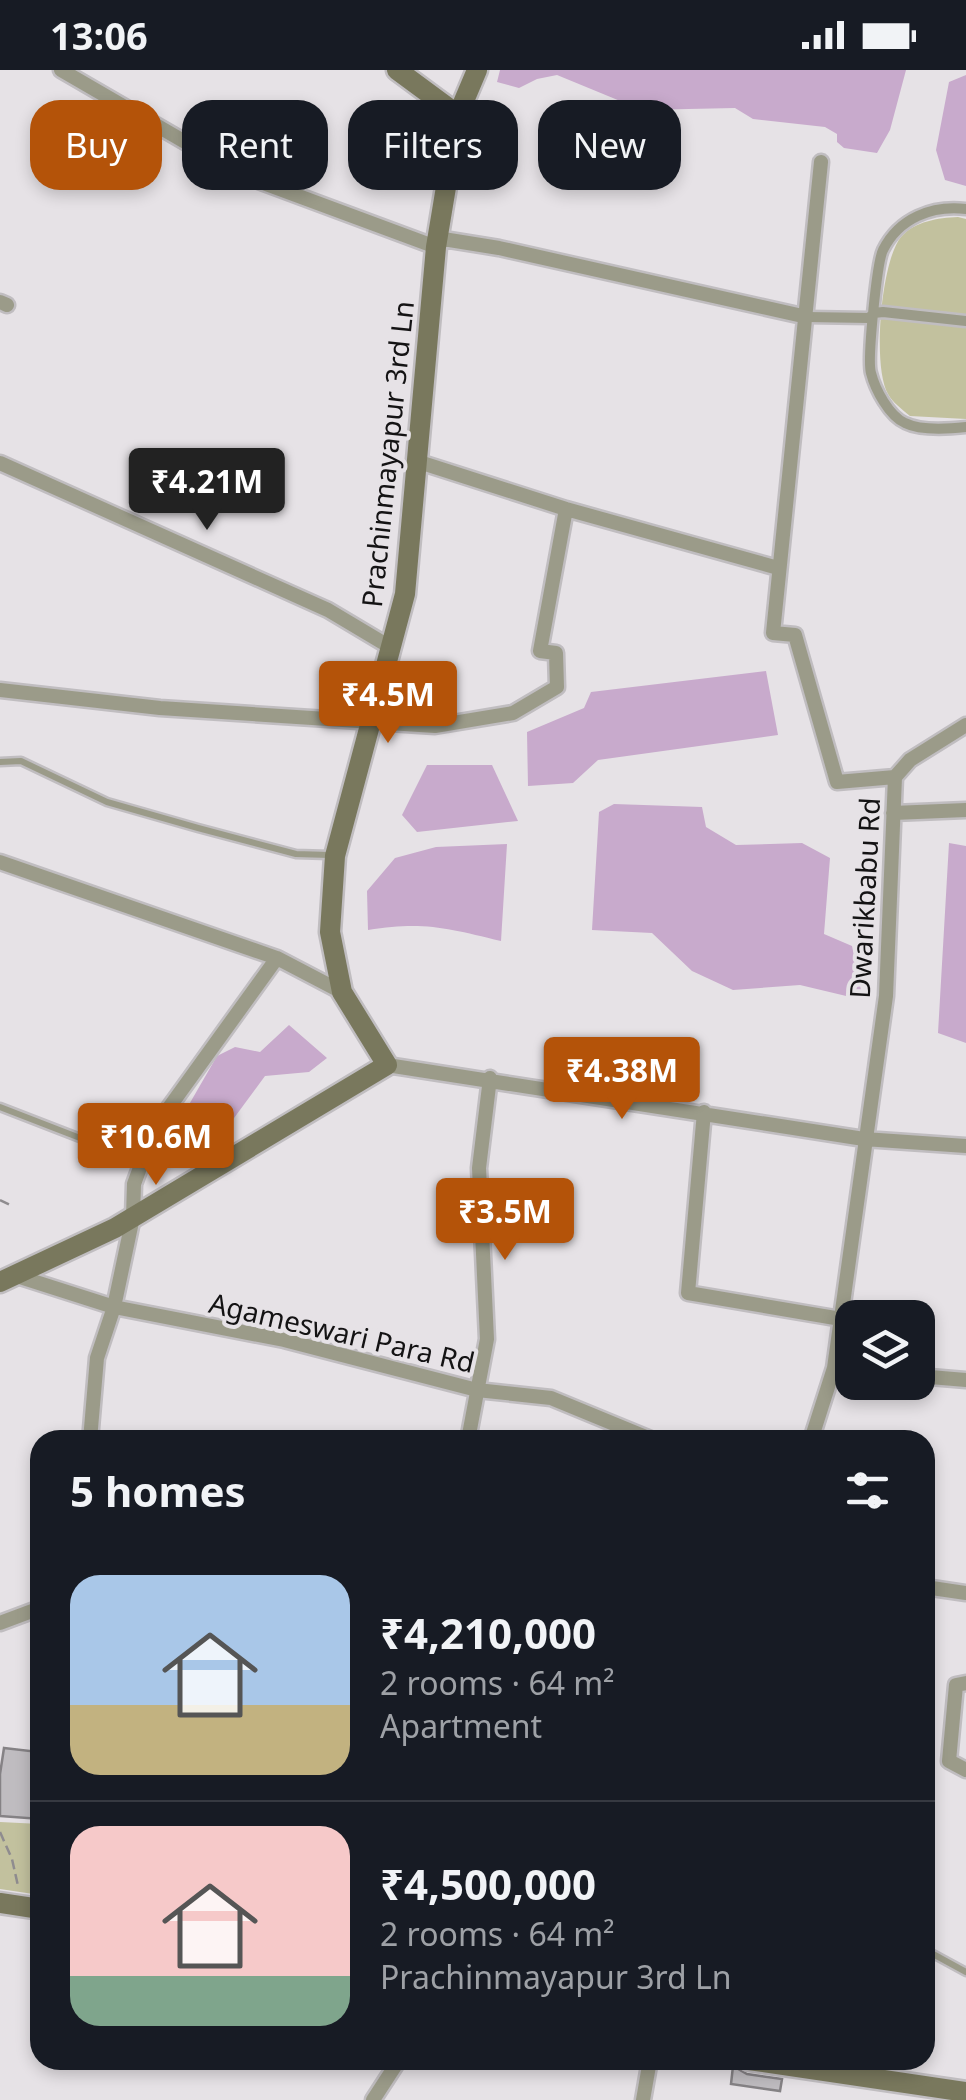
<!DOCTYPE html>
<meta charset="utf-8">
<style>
:root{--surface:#171b24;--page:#242831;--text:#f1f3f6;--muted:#9ea1a6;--line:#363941;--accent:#b45309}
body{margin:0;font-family:"Noto Sans",sans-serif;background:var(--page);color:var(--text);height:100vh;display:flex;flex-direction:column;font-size:38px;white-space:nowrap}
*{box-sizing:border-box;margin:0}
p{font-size:32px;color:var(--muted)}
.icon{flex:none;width:55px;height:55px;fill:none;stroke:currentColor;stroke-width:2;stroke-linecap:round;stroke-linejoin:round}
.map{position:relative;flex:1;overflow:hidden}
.side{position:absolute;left:30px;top:1360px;width:905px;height:640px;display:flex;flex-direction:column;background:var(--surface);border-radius:30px;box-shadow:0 5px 15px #0003}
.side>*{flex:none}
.guide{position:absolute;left:30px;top:30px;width:908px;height:90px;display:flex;gap:20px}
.tools{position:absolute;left:835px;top:1230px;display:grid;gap:20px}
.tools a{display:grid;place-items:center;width:100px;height:100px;border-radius:20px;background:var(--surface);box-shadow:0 5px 15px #0003;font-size:50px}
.price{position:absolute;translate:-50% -85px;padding:0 22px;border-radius:10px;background:var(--accent);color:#fff;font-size:32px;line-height:65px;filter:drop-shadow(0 2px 5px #0008)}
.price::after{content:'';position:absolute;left:50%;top:60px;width:30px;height:22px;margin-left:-15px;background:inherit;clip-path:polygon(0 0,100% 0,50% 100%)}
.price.current{background:#222;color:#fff}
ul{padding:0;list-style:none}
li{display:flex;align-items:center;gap:30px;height:250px;padding:0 40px}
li+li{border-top:2px solid var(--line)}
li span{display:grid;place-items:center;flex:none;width:280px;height:200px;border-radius:30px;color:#555}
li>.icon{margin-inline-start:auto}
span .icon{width:120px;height:120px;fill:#fffc;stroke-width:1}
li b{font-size:42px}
h2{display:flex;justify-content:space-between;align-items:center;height:120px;padding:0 40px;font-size:42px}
.tag{padding:0 35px;border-radius:30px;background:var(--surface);box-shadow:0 5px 15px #0003;font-size:35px;line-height:90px}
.tag.current{background:var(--accent);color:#fff}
.status{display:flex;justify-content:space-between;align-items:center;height:70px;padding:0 50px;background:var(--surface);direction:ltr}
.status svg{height:28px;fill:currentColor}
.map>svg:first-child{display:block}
.green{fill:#c2c19e}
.water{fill:#c8aacc}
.building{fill:#bfbcc0;stroke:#858285;stroke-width:2.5}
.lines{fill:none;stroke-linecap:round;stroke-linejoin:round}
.service-casing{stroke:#c0bdc0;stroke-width:11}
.pedestrian-casing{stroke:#c0bdc0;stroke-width:15}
.minor-casing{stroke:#c0bdc0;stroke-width:19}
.secondary-casing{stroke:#c0bdc0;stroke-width:25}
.path{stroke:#8f8c8f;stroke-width:2.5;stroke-dasharray:10 5;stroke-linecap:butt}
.service{stroke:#9b9b89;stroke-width:6}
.pedestrian{stroke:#9b9b89;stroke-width:10}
.minor{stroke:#9b9b89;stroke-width:14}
.secondary{stroke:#79785d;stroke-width:20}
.labels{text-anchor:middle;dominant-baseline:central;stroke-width:8;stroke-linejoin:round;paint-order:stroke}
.street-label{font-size:28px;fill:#141314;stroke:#e6e2e6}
</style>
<div class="status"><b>13:06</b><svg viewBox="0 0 49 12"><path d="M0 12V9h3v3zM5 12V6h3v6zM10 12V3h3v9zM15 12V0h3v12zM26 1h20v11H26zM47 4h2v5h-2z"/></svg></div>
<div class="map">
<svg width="966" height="2030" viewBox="0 0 966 2030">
<rect width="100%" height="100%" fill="#e6e2e6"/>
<path class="green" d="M958,147L966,149V349L910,346C903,340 892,332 888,324C872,297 881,191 901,167C915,151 938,148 958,147Z
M0,1752L40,1754V1825L0,1819Z"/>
<path class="water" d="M500,0H906L890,60L877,83L844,78L837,72V64L825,57L753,49L735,38L642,40L557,5L537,9L519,18L497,12Z
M966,5V116L945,110L936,80L949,12Z
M766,601L778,665L598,690L573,713L528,716L527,662L584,638L591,622Z
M427,695H492L518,751L417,762L402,745Z
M614,734L702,737L706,757L736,775L802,773L830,788L824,864L852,876L863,930L800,915L733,920L692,901L652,863L592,860L599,742Z
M949,773L966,776V973L938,963Z
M507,774L501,871C447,858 423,851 368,860L367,821L395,788L436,777Z
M289,955L327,988L309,1002L265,1006L220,1067L181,1086L164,1078L217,986L235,977L260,982Z"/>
<path class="building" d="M4,1678L39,1682L40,1749L0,1746V1704Z
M733,1996L747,2004L782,2009L780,2021L731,2014Z"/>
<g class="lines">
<defs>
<path id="service" d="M0,692L21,691L107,732L198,758L296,784L329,785
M0,1037L142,1092
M925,1884H933L966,1902"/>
<path id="pedestrian" d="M966,139C932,135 899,148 883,180C877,192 867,290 871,303C875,319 889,346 905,353C921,361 948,359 966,357
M807,247L869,248L874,243L883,242L966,251"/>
<path id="minor" d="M61,0L242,105L436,177
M821,92L773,563L795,565L837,712L895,707
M437,168L499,178L807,247
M0,232L7,235
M416,391L566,439L778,498
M0,393L328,540L390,577
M0,620L160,638L435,656L513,643L557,617L556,583L540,581L566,439
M895,707L910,690L966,655
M893,743L966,740
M0,792L277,888L342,922
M387,995L864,1069L966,1076
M704,1042L688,1223L841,1249
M17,1206L114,1237L284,1270L477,1320L551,1328L653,1370
M918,1306L966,1310
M90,1370L97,1288L114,1237L133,1147L134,1114L155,1057L277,888
M468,1370L487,1269L479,1098L490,1008
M811,1370L834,1298L886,926L895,707
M925,1517L966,1523
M0,1553L40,1538
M966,1613L956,1615L949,1691L966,1700
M373,2030L399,1990
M643,2030L650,1990"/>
<path id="secondary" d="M397,0L458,45
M0,1212L115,1158L387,995L342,922L330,862L335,786L405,524L436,177L458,45L477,0
M0,1833L40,1839
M749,1990L966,2022"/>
</defs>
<use href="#service" class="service-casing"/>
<use href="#pedestrian" class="pedestrian-casing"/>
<use href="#minor" class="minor-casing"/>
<use href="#secondary" class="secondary-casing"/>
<path class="path" d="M0,1130L10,1135
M0,1762L12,1789L18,1816"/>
<use href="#service" class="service"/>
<use href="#pedestrian" class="pedestrian"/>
<use href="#minor" class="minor"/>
<use href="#secondary" class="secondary"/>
</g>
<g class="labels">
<g class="street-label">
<text transform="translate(387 384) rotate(-84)">Prachinmayapur 3rd Ln</text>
<text transform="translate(864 828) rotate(-87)">Dwarikbabu Rd</text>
<text transform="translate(342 1262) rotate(13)">Agameswari Para Rd</text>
</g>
</g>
</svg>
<div class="tools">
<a><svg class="icon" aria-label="layers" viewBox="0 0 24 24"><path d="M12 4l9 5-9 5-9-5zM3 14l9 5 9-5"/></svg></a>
</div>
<b class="price current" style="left:207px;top:463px">₹4.21M</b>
<b class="price" style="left:388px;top:676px">₹4.5M</b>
<b class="price" style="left:622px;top:1052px">₹4.38M</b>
<b class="price" style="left:156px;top:1118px">₹10.6M</b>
<b class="price" style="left:505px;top:1193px">₹3.5M</b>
<div class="guide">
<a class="tag current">Buy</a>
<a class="tag">Rent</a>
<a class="tag">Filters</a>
<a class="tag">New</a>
</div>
<section class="side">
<h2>5 homes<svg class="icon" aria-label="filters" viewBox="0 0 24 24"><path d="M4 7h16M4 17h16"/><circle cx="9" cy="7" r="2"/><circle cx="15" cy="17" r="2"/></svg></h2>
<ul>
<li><span style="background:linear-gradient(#a9c7e8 65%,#c2b280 0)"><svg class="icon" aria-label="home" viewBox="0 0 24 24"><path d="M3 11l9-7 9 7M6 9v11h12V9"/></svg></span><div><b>₹4,210,000</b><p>2 rooms · 64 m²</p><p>Apartment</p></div></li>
<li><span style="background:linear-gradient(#f6c9c9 75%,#7fa58c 0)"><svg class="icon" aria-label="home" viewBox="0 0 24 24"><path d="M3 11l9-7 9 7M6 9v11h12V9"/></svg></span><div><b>₹4,500,000</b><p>2 rooms · 64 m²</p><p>Prachinmayapur 3rd Ln</p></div></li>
</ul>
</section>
</div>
